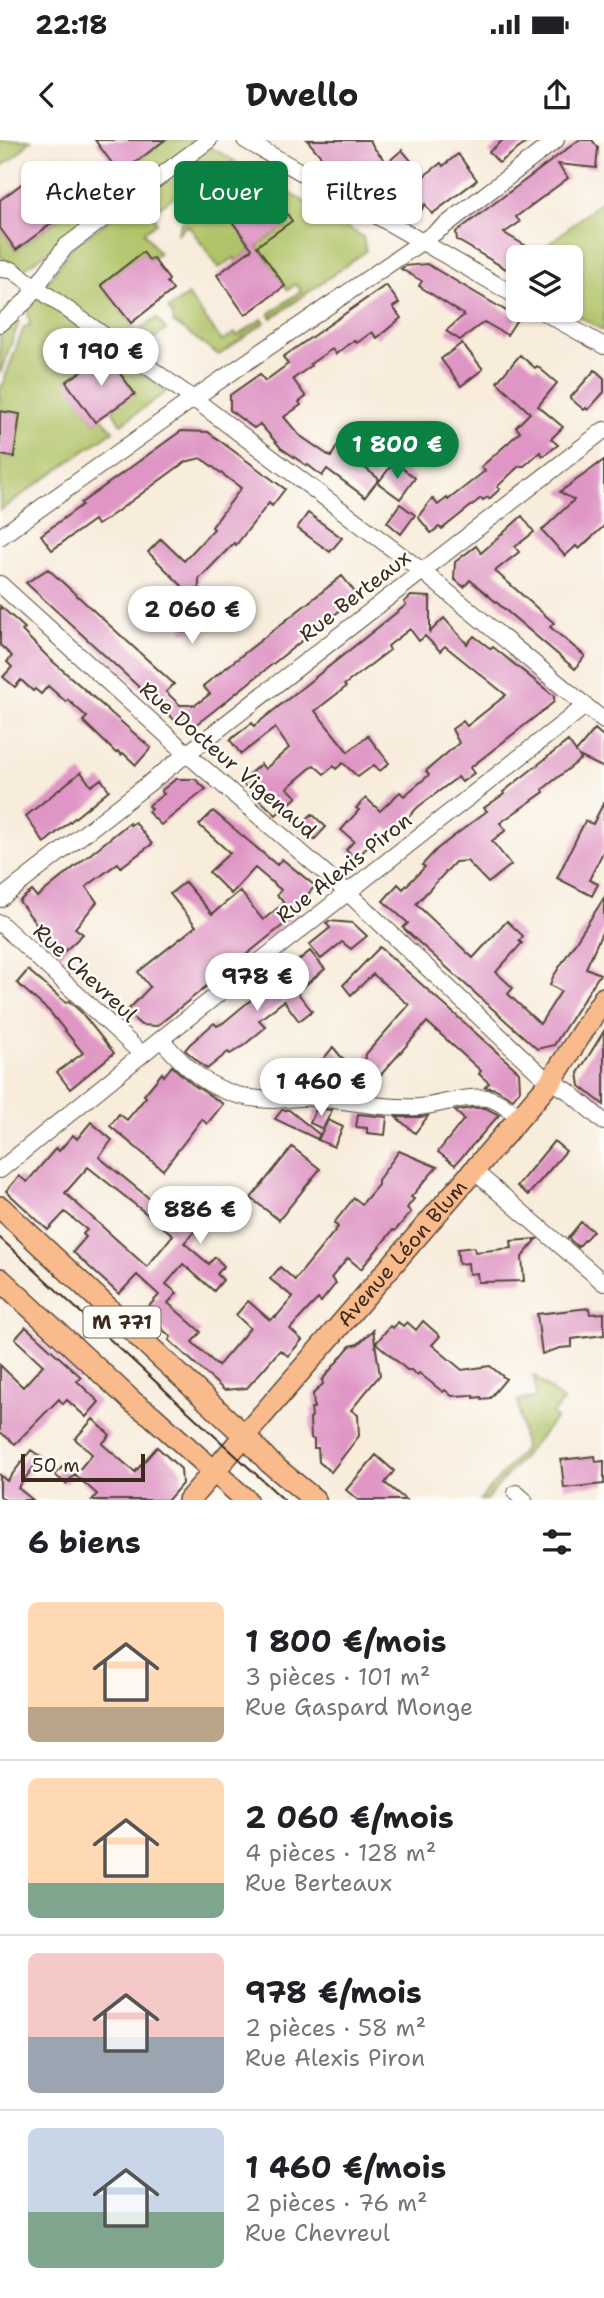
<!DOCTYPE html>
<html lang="fr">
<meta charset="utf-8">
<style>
:root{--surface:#fff;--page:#f6f6f6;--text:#202124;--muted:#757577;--line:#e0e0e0;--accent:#0b8043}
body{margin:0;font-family:"Shantell Sans",sans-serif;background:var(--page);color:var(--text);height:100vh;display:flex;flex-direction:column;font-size:26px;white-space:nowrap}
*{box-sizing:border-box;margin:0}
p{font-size:23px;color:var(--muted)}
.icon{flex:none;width:38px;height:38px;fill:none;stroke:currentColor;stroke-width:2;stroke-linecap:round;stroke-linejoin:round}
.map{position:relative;height:1360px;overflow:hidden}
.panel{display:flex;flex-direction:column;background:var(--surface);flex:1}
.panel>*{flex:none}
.banner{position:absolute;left:21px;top:21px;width:564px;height:63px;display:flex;gap:14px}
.fabs{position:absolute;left:506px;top:105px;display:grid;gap:14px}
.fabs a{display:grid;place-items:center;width:77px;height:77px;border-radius:10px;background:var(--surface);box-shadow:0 2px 5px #0004;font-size:35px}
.scale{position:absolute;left:21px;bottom:18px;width:124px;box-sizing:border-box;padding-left:7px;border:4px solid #3b2a1e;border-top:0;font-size:19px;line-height:24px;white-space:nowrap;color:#3b2a1e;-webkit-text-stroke:5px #fdfcf7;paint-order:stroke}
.price{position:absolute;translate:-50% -60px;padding:0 16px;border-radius:24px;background:#fff;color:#222;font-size:23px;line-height:46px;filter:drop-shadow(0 2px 4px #0008)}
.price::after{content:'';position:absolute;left:50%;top:42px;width:21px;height:16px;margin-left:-10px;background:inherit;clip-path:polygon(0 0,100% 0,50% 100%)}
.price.active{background:var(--accent);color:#fff}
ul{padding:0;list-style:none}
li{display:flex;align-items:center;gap:21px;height:175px;padding:0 28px}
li+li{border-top:2px solid var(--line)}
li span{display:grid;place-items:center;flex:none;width:196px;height:140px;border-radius:10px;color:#555}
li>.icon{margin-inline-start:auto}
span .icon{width:84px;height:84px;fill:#fffc;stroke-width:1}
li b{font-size:30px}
h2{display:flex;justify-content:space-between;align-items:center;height:84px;padding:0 28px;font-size:30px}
.chip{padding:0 24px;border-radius:10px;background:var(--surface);box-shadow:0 2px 5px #0004;font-size:24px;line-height:63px}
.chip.active{background:var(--accent);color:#fff}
.status{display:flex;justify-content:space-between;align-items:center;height:49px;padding:0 35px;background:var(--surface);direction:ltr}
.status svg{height:19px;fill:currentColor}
header{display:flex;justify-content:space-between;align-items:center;height:91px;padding:0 28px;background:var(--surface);font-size:32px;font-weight:700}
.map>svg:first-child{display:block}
.green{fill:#b0c367;stroke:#767642;stroke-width:2}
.building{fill:#df96c4;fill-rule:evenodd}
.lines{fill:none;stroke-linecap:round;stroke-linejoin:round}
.minor-casing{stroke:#57473a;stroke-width:18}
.major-casing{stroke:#57473a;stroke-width:24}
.minor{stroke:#fff;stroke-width:16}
.major{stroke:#fabb8c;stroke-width:21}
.tram{stroke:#3b2a1e;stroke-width:2}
.labels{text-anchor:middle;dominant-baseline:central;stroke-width:5;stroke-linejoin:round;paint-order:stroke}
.shield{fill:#fdfcf7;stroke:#75695f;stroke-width:2}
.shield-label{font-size:19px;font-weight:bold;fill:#3b2a1e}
.street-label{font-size:21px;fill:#3b2a1e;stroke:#fdfcf7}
</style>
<div class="status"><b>22:18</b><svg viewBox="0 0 49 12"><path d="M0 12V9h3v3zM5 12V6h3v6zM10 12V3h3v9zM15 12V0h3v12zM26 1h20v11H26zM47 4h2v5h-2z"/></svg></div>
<header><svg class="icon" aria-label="back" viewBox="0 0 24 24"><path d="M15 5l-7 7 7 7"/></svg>Dwello<svg class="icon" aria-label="share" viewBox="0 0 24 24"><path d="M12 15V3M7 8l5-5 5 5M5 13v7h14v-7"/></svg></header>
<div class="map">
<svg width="604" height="1360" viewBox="0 0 604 1360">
<rect width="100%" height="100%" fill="#fdfcf7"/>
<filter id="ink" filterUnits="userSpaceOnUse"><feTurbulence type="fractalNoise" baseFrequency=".0143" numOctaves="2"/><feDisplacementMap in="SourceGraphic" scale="14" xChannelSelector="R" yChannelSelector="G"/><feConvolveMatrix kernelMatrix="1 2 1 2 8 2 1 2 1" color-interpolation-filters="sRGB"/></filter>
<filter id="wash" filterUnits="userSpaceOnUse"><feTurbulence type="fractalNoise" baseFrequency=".00686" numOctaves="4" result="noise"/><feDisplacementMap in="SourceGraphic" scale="28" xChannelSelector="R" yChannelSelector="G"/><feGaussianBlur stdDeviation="1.57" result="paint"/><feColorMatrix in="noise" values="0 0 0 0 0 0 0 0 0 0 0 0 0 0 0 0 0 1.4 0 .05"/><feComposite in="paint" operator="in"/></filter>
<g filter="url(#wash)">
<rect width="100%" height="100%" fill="#f8ecdb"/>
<path class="green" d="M0,0H31L16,16L0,27Z
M157,0H201L21,131L0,116V88L16,110L159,5Z
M210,7L235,21L221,31L217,26L151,73L157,82L144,92L159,113L149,120L143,113L102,145L136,191L157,178L166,190L134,212L44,147L73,106Z
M246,27L363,97L366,111L272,178L269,174L301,151L296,144L288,150L257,106L292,81L264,41L224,69L252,109L236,121L234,118L219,128L188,85L178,93L181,83L232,47L230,43Z
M604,59V191L568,170H570V117H533Z
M37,155L166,252L121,284L112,270L135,253L107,214L67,241L95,282L102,277L113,291L0,370V315L14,317L20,274L0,271V251L24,187L30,185L26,161Z
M188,155L222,201L235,193L237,196L262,179L265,182L219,215L173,182V175L168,169Z
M14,176L19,182L0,234V188Z
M534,1236L563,1261L552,1274L556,1278L486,1360H480L524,1309L518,1260L536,1258Z"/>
<g id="blocks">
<path class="building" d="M95,0H165L120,34Z
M307,0H370L374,8L387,23L402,10L424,36L441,23L443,26L458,14L477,40L432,74L425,64L417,77L354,38L346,31L344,33L325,21Z
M503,0H530L499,23L489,12Z
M579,0H592L598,8L596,28L558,24L568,38L516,77L520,82L504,93L545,117H518V136L457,100L456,92Z
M27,40L56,80L16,110L0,88V60Z
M264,40L292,81L257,106L285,146L245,175L217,135L252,109L223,69Z
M143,112L149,120L153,118L169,140L167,142L173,150L131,183L101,145Z
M427,124L518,178L507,195L484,182L460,200L446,191L464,175L419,146L422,141L401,129L405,126Z
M386,145L399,163L393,167L401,178L377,198L372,192L357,203L354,200L336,214L332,209L310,224L311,226L293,239L306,257L299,262L301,265L284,277L299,295L331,317L337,306L379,339L365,357L327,329L322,336L308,325L307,326L281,308L260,284L254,288L236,275L230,270V255L260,234L265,241L288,224L283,217Z
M462,203L483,229L461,246L441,219Z
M106,214L135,254L95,282L66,242Z
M520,215L535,228L537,226L557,243L538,266L563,287L551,299L558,305L543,316L540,312L524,326H519L497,347L500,349L489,359L488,357L483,360L481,358L442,389L439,387L431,393L418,377L432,358L438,365L447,358L448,360L485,331L481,327L520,292L516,287L530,273L497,242Z
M595,230L604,238V252L588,270L586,268L584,270L570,258Z
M0,271L20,274L14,317L0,315Z
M181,291L208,292L285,349L272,366L269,363L236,405L234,403L199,439L198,492H182L183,447L148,412L161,399L184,421L214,389L212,387L241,348L201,318L185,322L104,381L97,385L94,380L52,410L41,395L82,365L81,363Z
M604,320V386L579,409L576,406L565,416L542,390L574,360L560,352Z
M394,322L415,338L400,359L378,343Z
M400,364L415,375L401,394L387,382Z
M308,373L342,398L330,412L297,388Z
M522,376L534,392L515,407L519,412L495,431L554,483L550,487L585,516L575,529L470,440L464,447L454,439L455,422L476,406L481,413Z
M48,429L174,544L166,552L180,565H195L210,554L203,546L342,436L358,456L206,577L195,585L179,584L26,443Z
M411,456L430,457V492L444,478L467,504L474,496L491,509L493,507L554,556V562L470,628L474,633L462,642L458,637L418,667L393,693L386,687L356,719L346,710L354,701L341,690L359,670L356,668L366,658L380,671L400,652L404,656L429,635L426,631L459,603L452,589L463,581L467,586L506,555L445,506L440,511L425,496L419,501L410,489L388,506L390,510L344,545L346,547L315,571L348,612L368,596L389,623L380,631L374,625L358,637L343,623L336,629L334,626L324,634L314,625L287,648L297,657L276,675L242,643L250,635L249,634L261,624L265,629L289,608L275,588L241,614L230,600L252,583L254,586L406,465L404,462Z
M0,466L25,488L22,491L50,519L151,608L136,625L123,613L121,615L118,611L116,613L83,581L87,577L68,560L66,562L48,546L41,554L35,549L33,551L21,540L15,547L3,537L12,527L7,522L12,516L0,505Z
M595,589L604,597V628L579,616L581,619L543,649L544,652L500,683L506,690L492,701L511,725L488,743L467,721L455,722L416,764L473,818L507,781L523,796L519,801L522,803L496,832L513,848L508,854L540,884L561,851L550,845L553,837L604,758V788L586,828L600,834L554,905L537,909L403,788L408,783L383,761L398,744L403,749L425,727L422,725L437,709L487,671L484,668L504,654L503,652L568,601L576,612Z
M81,632L91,646L101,639L109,650L44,703L26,676Z
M176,639H195L206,649L161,685L148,672L151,669L148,666L164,654L161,651Z
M604,662V710L589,740L598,744L592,756L557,738L585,681L593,684Z
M213,671L277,725L282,719L315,746L295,770L298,773L236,823L234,821L211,839L213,841L157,886L141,885L126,872L150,847L138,832L196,786L170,754L185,742L212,774L240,751L263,780L284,763L277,755L281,750L255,728L231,754L209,732L230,713L199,685Z
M312,674L326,687L314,700L298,687Z
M135,682L152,704L121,727L118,723L86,747L97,762L75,788L83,794L61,815L37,794L41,790L19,761L32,751L37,757L129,683L130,685Z
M329,781L353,783L367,796L351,809L342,802L321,819L309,805L330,788L326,783Z
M380,807L519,932L520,950L513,959L496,949L485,947L489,943L479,934L481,931L427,882L365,953H361L366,914L409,865L373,834L351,855L343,845Z
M310,811L325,829L297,852L312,871L299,881L284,861L259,880L266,887L243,906L230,914L228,912L207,929L185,910L190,904L214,883L217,886L223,883Z
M28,830L66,863L69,861L81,872L114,913L70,949L57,932L83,913L50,872L17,843Z
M604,891V965L580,946L578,933Z
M333,907L351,929L343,945L320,923Z
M172,926L192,944L223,964L207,984L202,979L163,1030L110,986L119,974L127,980L146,957L144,955L162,933L164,936Z
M472,968H486L499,975L455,1025L438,1012L464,979L455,971Z
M316,969L332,970L323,989L310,983Z
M282,970H289L320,995L317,999L275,979Z
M358,974L387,977L385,995L367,993V988L356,987Z
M428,976L415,993L396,977H419Z
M328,980L343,987L334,1007L318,1000Z
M91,982L112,1000L99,1017L167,1073L188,1051L217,1076L207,1088L201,1084L184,1103L209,1124L215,1117L224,1126L217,1134L223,1140L214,1151L183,1124L166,1144L177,1153L168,1163L201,1192L192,1202L218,1226L250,1188L236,1175L248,1161L270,1180L275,1176L276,1177L293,1157L270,1139L280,1127L295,1140L338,1087L334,1083L354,1058L362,1064L378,1045V1040L399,1011L437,1027L411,1057L414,1059L407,1068L411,1072L395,1091L393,1090L361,1129L348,1118L331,1138L336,1143L321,1162L318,1159L310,1167L290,1189L302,1200L288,1216L280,1210L247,1248L224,1250L169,1200L171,1197L152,1180L148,1184L140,1176L159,1155L137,1135L119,1154L73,1112L86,1097L83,1094L87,1090L65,1072L48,1090L6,1051L19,1036L27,1042L56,1008L59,1011L73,995L77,999ZM88,1027L173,1095L147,1127L65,1053Z
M554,1001L566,1011L528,1055L517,1046Z
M292,1007L320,1029L279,1080L251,1058Z
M581,1082L593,1091L578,1107L568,1098Z
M537,1099L522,1117L524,1141L478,1142L477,1133L469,1134L468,1123L459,1124L457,1109L474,1107L475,1112L512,1108L511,1101Z
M589,1168L590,1174L604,1173V1195L572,1199V1207L560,1208L542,1214L537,1174Z
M423,1181L440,1196L432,1205L462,1230L490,1226L506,1239L490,1258L482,1259L481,1257L474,1258L473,1255L452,1256L445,1250L443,1252L419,1233L417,1235L411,1230H407L376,1203L390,1186L393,1188L398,1182L403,1186L407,1182L416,1190Z
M26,1187L81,1237L77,1241L99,1262L86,1277L67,1260L63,1264L59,1259L15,1304L0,1292V1225L23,1247L43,1225L15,1199Z
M373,1190L380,1235L351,1270L358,1275L359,1296L331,1332L319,1322L318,1308H314V1300L311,1298L310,1279L312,1276L311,1268H314L313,1254L323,1244L322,1240L350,1206L358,1204Z
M93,1279L110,1295L102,1304L135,1332L157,1307L181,1329L182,1344L168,1360H92L97,1354L75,1335L92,1314L75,1299Z
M31,1310L41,1317L18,1348L33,1360H5L0,1356V1335L7,1341Z
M376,1315L394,1331L385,1343L406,1360H358L346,1350Z
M595,1316L596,1322L604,1321V1344L564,1348L561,1320Z
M64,1325L74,1335L66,1344L55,1335Z"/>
</g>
</g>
<g filter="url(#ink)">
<use href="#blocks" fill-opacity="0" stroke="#57473a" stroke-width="2"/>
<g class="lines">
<defs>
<path id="minor" d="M245,0L518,157
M0,129L12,130L202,265L422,431L604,581
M540,170L604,206
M0,184L26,161L65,107L209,0
M0,397L193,259L443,87L556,0
M0,444L194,620L347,752L539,933L568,951L604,982
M0,759L604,290
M0,783L142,914
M161,899C194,938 222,959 274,960C287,960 299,957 312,958C349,960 381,969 419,967C441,965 465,955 488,958C498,960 511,971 520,977
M0,1030L161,899L585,566
M474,1031L604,1143
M516,1353L524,1360"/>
<g id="major">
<path d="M0,1067L245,1296L270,1323L315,1360"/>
<path d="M0,1139L134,1263L151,1275L246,1360"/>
<path id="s1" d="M189,1360L551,941L604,858"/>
</g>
</defs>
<use href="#minor" class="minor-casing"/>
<use href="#major" class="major-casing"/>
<use href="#minor" class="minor"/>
<use href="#major" class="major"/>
<path class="tram" d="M0,1098L284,1360"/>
</g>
</g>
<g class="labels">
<rect class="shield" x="83.5" y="1166.5" width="77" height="31" rx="5"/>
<g class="shield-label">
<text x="122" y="1182">M 771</text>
</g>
<g class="street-label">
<text transform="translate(355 456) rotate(-38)">Rue Berteaux</text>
<text transform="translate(228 620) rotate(41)">Rue Docteur Vigenaud</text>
<text transform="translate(344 728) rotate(-38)">Rue Alexis Piron</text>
<text transform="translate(85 833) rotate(43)">Rue Chevreul</text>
<text stroke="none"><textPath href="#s1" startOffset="326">Avenue Léon Blum</textPath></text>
</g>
</g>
</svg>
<div class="fabs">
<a><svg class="icon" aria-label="layers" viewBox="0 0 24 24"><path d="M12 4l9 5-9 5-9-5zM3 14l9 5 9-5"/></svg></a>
</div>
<div class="scale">50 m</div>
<b class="price" style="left:101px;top:248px">1 190 €</b>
<b class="price active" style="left:397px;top:341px">1 800 €</b>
<b class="price" style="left:192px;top:506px">2 060 €</b>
<b class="price" style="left:257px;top:873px">978 €</b>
<b class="price" style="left:321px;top:978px">1 460 €</b>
<b class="price" style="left:200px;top:1106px">886 €</b>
<div class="banner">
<a class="chip">Acheter</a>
<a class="chip active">Louer</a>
<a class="chip">Filtres</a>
</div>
</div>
<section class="panel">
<h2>6 biens<svg class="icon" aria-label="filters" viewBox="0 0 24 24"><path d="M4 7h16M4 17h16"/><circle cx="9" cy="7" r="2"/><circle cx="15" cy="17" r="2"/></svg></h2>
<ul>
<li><span style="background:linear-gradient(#ffd9b3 75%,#b9a48a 0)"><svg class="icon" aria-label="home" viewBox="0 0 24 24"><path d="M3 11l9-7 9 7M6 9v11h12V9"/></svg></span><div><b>1 800 €/mois</b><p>3 pièces · 101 m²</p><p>Rue Gaspard Monge</p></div></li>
<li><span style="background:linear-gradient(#ffd9b3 75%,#7fa58c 0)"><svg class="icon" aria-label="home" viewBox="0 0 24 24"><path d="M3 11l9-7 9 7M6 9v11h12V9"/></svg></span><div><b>2 060 €/mois</b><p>4 pièces · 128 m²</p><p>Rue Berteaux</p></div></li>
<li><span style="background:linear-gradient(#f6c9c9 60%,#9aa5b1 0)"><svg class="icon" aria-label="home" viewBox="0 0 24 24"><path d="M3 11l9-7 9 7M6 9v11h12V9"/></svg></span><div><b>978 €/mois</b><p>2 pièces · 58 m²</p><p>Rue Alexis Piron</p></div></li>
<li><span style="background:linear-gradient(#c9d6e8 60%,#7fa58c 0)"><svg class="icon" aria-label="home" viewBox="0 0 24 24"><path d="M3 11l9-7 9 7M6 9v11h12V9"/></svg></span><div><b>1 460 €/mois</b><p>2 pièces · 76 m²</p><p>Rue Chevreul</p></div></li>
</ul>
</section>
